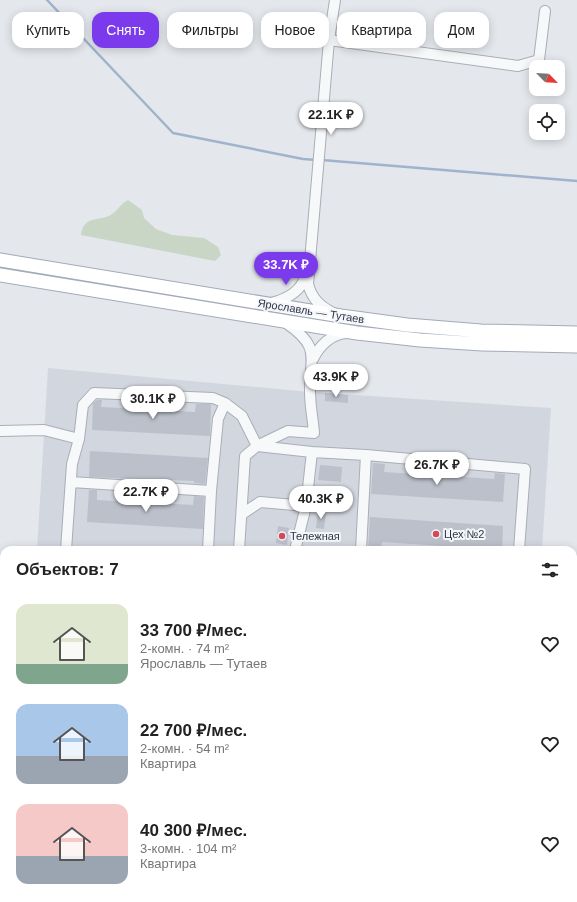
<!DOCTYPE html>
<html lang="ru">
<meta charset="utf-8">
<style>
:root{--surface:#fff;--page:#f2f2f2;--text:#222;--muted:#767676;--accent:#7c3aed}
body{margin:0;font-family:Arial,sans-serif;background:var(--page);color:var(--text);height:100vh;display:flex;flex-direction:column;font-size:15px;white-space:nowrap}
*{box-sizing:border-box;margin:0}
p{font-size:13px;color:var(--muted)}
.icon{flex:none;width:22px;height:22px;fill:none;stroke:currentColor;stroke-width:2;stroke-linecap:round;stroke-linejoin:round}
.map{position:relative;flex:1;overflow:hidden}
.details{position:absolute;left:0px;top:546px;width:577px;height:356px;display:flex;flex-direction:column;background:var(--surface);border-radius:12px 12px 0 0;box-shadow:0 2px 10px #0003}
.details>*{flex:none}
.guide{position:absolute;left:12px;top:12px;width:553px;height:36px;display:flex;gap:8px}
.needle{width:26px;rotate:114deg}
.tools{position:absolute;left:529px;top:60px;display:grid;gap:8px}
.tools a{display:grid;place-items:center;width:36px;height:36px;border-radius:8px;background:var(--surface);box-shadow:0 2px 10px #0003;font-size:20px}
.price{position:absolute;translate:-50% -34px;padding:0 9px;border-radius:14px;background:#fff;color:#222;font-size:13px;line-height:26px;filter:drop-shadow(0 1px 2px #0008)}
.price::after{content:'';position:absolute;left:50%;top:24px;width:12px;height:9px;margin-left:-6px;background:inherit;clip-path:polygon(0 0,100% 0,50% 100%)}
.price.on{background:var(--accent);color:#fff}
ul{padding:0;list-style:none}
li{display:flex;align-items:center;gap:12px;height:100px;padding:0 16px}
li span{display:grid;place-items:center;flex:none;width:112px;height:80px;border-radius:12px;color:#555}
li>.icon{margin-inline-start:auto}
span .icon{width:48px;height:48px;fill:#fffc;stroke-width:1}
li b{font-size:17px}
h2{display:flex;justify-content:space-between;align-items:center;height:48px;padding:0 16px;font-size:17px}
.pill{padding:0 14px;border-radius:12px;background:var(--surface);box-shadow:0 2px 10px #0003;font-size:14px;line-height:36px}
.pill.on{background:var(--accent);color:#fff}
.map>svg:first-child{display:block}
.built{fill:#d2d6de}
.green{fill:#c9d6c5}
.lines{fill:none;stroke-linecap:round;stroke-linejoin:round}
.stream{stroke:#9fb4cc;stroke-width:2.5}
.building{fill:#bbc0ca}
.minor-casing{stroke:#a9aeb7;stroke-width:12}
.major-casing{stroke:#a3abb8;stroke-width:15}
.minor{stroke:#f7f8fa;stroke-width:10}
.major{stroke:#fff;stroke-width:13}
.poi-dot{fill:#d1495b;stroke:#f4f6f9;stroke-width:1.5}
.labels{text-anchor:middle;dominant-baseline:central;stroke-width:4;stroke-linejoin:round;paint-order:stroke}
.street-label{font-size:11px;fill:#2b3445;stroke:#f4f6f9}
.poi-label{font-size:11px;fill:#2b3445;stroke:#f4f6f9;text-anchor:start}
</style>
<div class="map">
<svg width="577" height="902" viewBox="0 0 577 902">
<rect width="100%" height="100%" fill="#e4e7ec"/>
<path class="built" d="M48,368L310,392L551,408L542,550H37Z
M573,640H577V902H18V898H573Z"/>
<path class="green" d="M128,200L142,210L144,218L156,229L172,235L204,238L218,247L221,255L215,261L81,235C84,216 96,221 109,216C116,213 120,204 128,200Z"/>
<g class="lines">
<path class="stream" d="M47,0L173,133L303,159L317,160
M322,160L577,181"/>
</g>
<path class="building" d="M325,393L348,395V403L325,401Z
M97,400H102L101,407L195,412L196,404H211L210,436L92,430L93,403Z
M90,451L208,458L205,484L194,483V481L89,477Z
M373,463L385,464L384,472L494,479L495,473L505,474L503,502L371,494Z
M320,465L342,467L341,482L318,480Z
M89,490H97V500L193,505L194,496L204,497L203,529L87,522Z
M318,510L326,511L324,529L316,528Z
M370,517L503,526L502,550L382,542L381,550H368Z
M278,526L289,528L287,545L276,543Z"/>
<g class="lines">
<defs>
<path id="minor" d="M329,40L518,66L539,60L545,11
M271,303C287,299 301,292 306,275
M333,313C320,306 312,299 308,284L329,40L335,0
M313,359C319,346 332,333 348,333
M0,431L44,430L79,439
M312,452L366,455L525,469L519,550
M71,482L211,491
M242,514L260,502L306,506L295,550
M66,550L72,464L79,439L83,405L94,393L213,398L225,403
M208,550L211,491L218,419L225,403L242,416L257,446L312,452L306,506
M239,550L245,456L257,446L288,431L314,433C313,419 310,406 310,392C310,356 321,347 286,323
M361,550L366,455
M573,743L577,741
M573,864H577
M43,902V898
M189,902V898
M338,902V898
M492,902L493,898
M567,902V898"/>
<path id="major" d="M0,260L341,316L407,325L481,331L577,333
M0,275L357,333L420,340L482,344L577,346"/>
</defs>
<use href="#minor" class="minor-casing"/>
<use href="#major" class="major-casing"/>
<use href="#minor" class="minor"/>
<use href="#major" class="major"/>
</g>
<g class="poi-dot">
<circle cx="436" cy="534" r="4"/>
<circle cx="282" cy="536" r="4"/>
</g>
<g class="labels">
<g class="street-label">
<text transform="translate(311 311) rotate(9)">Ярославль — Тутаев</text>
</g>
<g class="poi-label">
<text x="444" y="534">Цех №2</text>
<text x="290" y="536">Тележная</text>
</g>
</g>
</svg>
<div class="tools">
<a><svg class="needle" viewBox="-14 -14 28 28"><path d="M0-13l5 13h-10z" fill="#e53935"/><path d="M0 13l5-13h-10z" fill="#767676"/></svg></a>
<a><svg class="icon" aria-label="locate" viewBox="0 0 24 24"><circle cx="12" cy="12" r="6"/><path d="M12 2v4M12 18v4M2 12h4M18 12h4"/></svg></a>
</div>
<b class="price" style="left:331px;top:136px">22.1K ₽</b>
<b class="price on" style="left:286px;top:286px">33.7K ₽</b>
<b class="price" style="left:336px;top:398px">43.9K ₽</b>
<b class="price" style="left:153px;top:420px">30.1K ₽</b>
<b class="price" style="left:437px;top:486px">26.7K ₽</b>
<b class="price" style="left:146px;top:513px">22.7K ₽</b>
<b class="price" style="left:321px;top:520px">40.3K ₽</b>
<div class="guide">
<a class="pill">Купить</a>
<a class="pill on">Снять</a>
<a class="pill">Фильтры</a>
<a class="pill">Новое</a>
<a class="pill">Квартира</a>
<a class="pill">Дом</a>
</div>
<section class="details">
<h2>Объектов: 7<svg class="icon" aria-label="filters" viewBox="0 0 24 24"><path d="M4 7h16M4 17h16"/><circle cx="9" cy="7" r="2"/><circle cx="15" cy="17" r="2"/></svg></h2>
<ul>
<li><span style="background:linear-gradient(#dfe7d0 75%,#7fa58c 0)"><svg class="icon" aria-label="home" viewBox="0 0 24 24"><path d="M3 11l9-7 9 7M6 9v11h12V9"/></svg></span><div><b>33 700 ₽/мес.</b><p>2-комн. · 74 m²</p><p>Ярославль — Тутаев</p></div><svg class="icon" aria-label="heart" viewBox="0 0 24 24"><path d="M12 20l-8-8c-3-5 5-10 8-4 3-6 11-1 8 4z"/></svg></li>
<li><span style="background:linear-gradient(#a9c7e8 65%,#9aa5b1 0)"><svg class="icon" aria-label="home" viewBox="0 0 24 24"><path d="M3 11l9-7 9 7M6 9v11h12V9"/></svg></span><div><b>22 700 ₽/мес.</b><p>2-комн. · 54 m²</p><p>Квартира</p></div><svg class="icon" aria-label="heart" viewBox="0 0 24 24"><path d="M12 20l-8-8c-3-5 5-10 8-4 3-6 11-1 8 4z"/></svg></li>
<li><span style="background:linear-gradient(#f6c9c9 65%,#9aa5b1 0)"><svg class="icon" aria-label="home" viewBox="0 0 24 24"><path d="M3 11l9-7 9 7M6 9v11h12V9"/></svg></span><div><b>40 300 ₽/мес.</b><p>3-комн. · 104 m²</p><p>Квартира</p></div><svg class="icon" aria-label="heart" viewBox="0 0 24 24"><path d="M12 20l-8-8c-3-5 5-10 8-4 3-6 11-1 8 4z"/></svg></li>
</ul>
</section>
</div>
